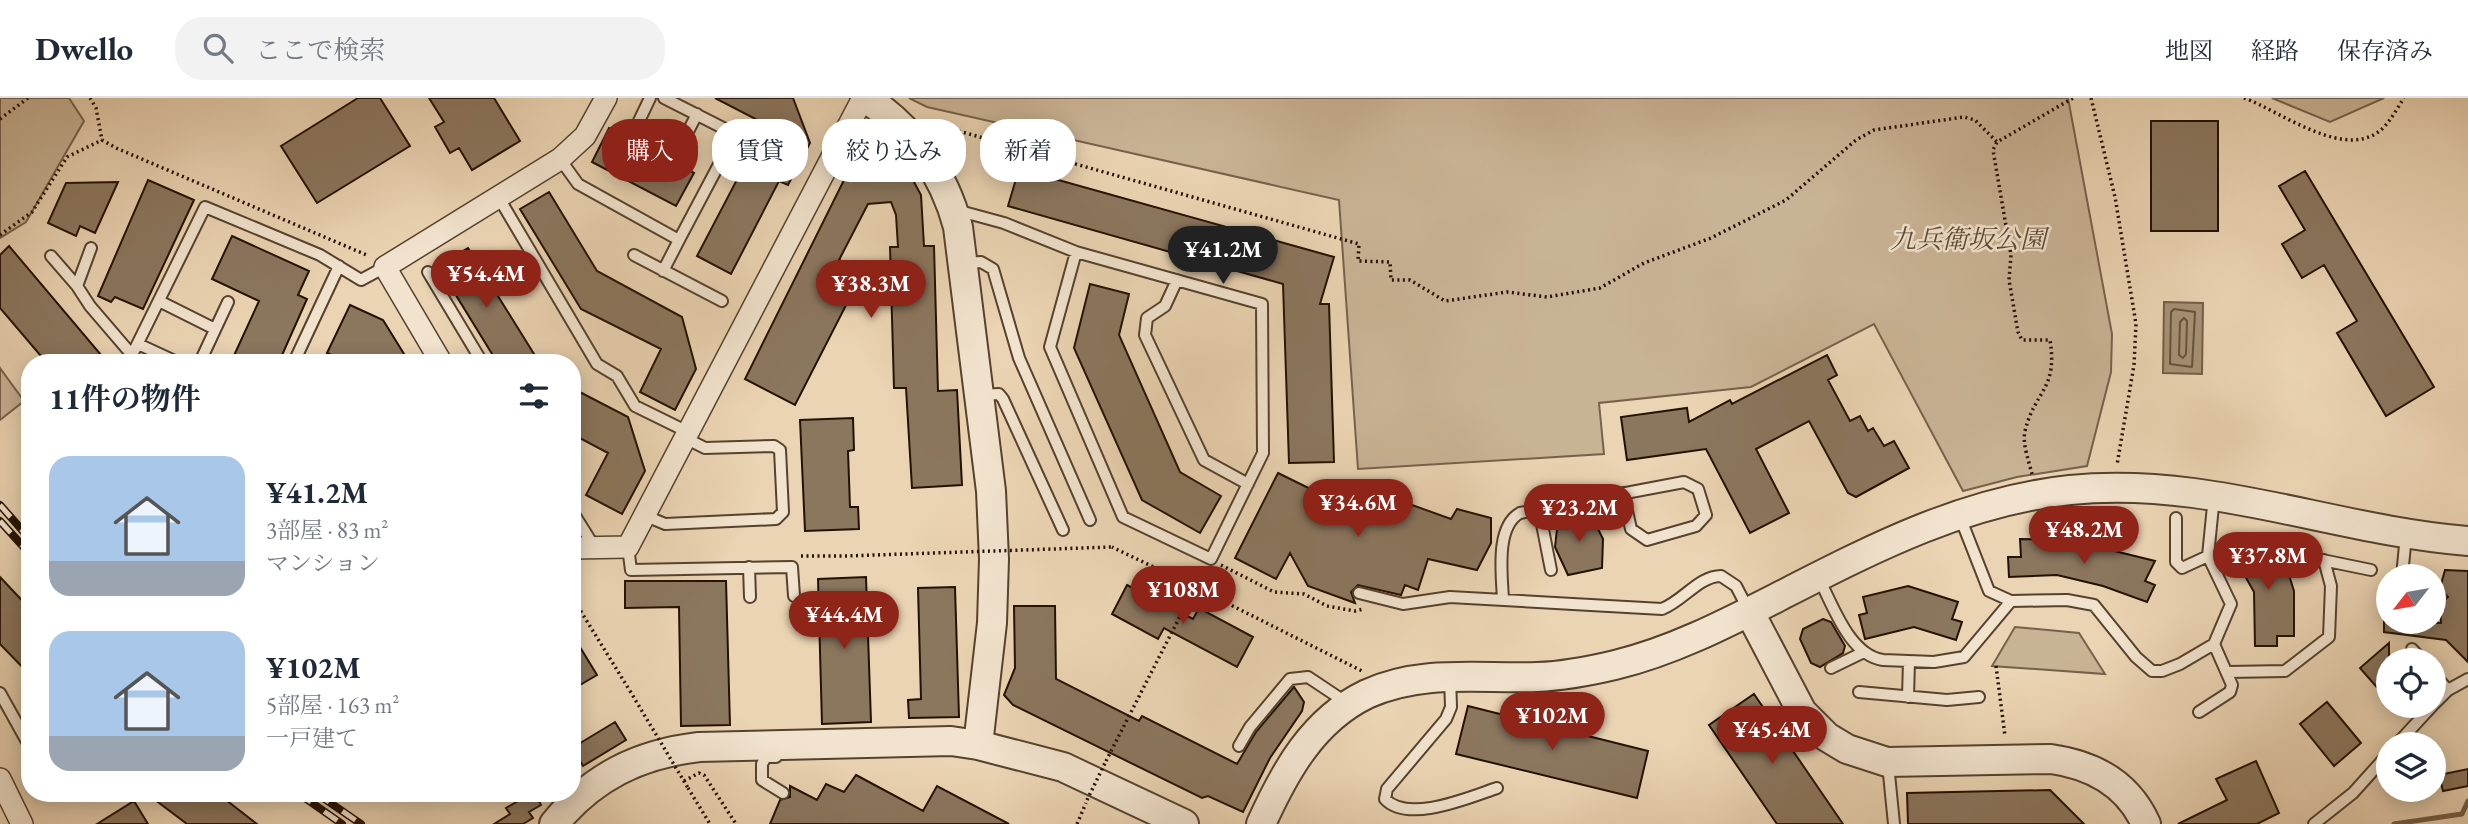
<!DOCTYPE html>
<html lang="ja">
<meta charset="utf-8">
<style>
:root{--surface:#fff;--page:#f2f2f3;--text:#1f2937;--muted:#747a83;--line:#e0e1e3;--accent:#8f2418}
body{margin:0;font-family:"EB Garamond","Noto Serif JP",serif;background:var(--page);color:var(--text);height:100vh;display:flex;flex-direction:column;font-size:26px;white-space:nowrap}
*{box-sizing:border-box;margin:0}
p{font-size:23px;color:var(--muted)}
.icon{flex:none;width:38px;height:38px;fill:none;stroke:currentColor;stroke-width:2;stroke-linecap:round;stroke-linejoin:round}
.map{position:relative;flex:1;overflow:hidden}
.side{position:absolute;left:21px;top:256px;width:560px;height:448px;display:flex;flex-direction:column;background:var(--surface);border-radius:28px;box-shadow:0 4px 18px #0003}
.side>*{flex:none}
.guide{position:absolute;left:602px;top:21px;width:665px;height:63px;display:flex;gap:14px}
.needle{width:46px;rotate:239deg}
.controls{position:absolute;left:2376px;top:466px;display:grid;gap:14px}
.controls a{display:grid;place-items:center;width:70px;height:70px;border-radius:50%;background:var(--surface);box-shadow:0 4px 18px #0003;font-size:35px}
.price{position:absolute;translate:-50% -60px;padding:0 16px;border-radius:24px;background:var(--accent);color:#fff;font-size:23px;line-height:46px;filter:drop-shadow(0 2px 4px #0008)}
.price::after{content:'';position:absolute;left:50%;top:42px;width:21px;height:16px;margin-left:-10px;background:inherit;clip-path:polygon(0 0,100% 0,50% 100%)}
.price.on{background:#222;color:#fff}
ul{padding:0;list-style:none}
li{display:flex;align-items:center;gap:21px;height:175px;padding:0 28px}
li span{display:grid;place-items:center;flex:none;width:196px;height:140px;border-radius:21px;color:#555}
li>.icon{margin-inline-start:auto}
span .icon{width:84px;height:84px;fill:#fffc;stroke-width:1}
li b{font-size:30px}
h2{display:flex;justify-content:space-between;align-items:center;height:84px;padding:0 28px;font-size:30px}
.pill{padding:0 24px;border-radius:28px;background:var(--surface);box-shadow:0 4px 18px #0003;font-size:24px;line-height:63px}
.pill.on{background:var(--accent);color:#fff}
header{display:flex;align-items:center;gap:42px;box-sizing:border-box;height:98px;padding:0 35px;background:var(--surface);border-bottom:2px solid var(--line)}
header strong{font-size:33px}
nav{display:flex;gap:38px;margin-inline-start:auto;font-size:24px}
.search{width:490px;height:63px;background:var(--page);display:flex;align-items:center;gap:18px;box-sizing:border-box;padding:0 24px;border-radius:28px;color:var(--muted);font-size:26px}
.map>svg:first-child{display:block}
.green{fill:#c9b395;stroke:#76624b;stroke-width:2}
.water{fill:#a79276;stroke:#725e47;stroke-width:2}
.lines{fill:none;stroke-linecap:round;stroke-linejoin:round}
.shore{stroke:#65523c;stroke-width:2}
.stream{stroke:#725e47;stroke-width:5}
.building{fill:#8b765e;stroke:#231101;stroke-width:2}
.service-casing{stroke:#55422e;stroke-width:14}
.minor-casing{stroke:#55422e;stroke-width:24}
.tertiary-casing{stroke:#55422e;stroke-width:32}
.path{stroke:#231101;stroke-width:3.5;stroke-dasharray:2 3.5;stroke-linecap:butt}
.service{stroke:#f2e3ce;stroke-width:10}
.minor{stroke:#f2e3ce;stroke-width:21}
.tertiary{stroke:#f2e3ce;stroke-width:28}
.rail-casing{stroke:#231101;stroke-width:8}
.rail{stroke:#f2e3ce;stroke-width:5;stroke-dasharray:16;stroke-linecap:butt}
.path-bridge{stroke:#231101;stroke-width:3.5;stroke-dasharray:2 3.5;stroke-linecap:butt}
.labels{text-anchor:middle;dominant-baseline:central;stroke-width:5;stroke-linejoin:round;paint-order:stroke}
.park-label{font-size:26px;font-style:italic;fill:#5d4a35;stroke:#f2e3ce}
</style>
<header>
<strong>Dwello</strong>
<div class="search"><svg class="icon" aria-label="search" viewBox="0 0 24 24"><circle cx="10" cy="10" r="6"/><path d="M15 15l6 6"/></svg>ここで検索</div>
<nav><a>地図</a><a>経路</a><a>保存済み</a></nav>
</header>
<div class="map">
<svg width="2468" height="726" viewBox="0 0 2468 726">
<rect width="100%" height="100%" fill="#ebd4b3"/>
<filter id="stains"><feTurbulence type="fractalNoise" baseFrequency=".00286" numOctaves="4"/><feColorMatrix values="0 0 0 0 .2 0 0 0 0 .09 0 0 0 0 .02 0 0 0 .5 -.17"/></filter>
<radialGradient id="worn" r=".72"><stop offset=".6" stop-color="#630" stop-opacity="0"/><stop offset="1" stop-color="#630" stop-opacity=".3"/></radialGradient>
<path class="green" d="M0,0H69L84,23L26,124L0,140Z
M909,0H2068L2112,236L2111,274L2087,368L2017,379L1963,393L1874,226L1751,289L1599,305L1604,356L1358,371L1339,102L927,9Z
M2272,0H2384L2330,24Z
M0,270L24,303L0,322Z
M2015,529L2079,535L2105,576L1992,568Z"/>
<path class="water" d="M2164,204L2203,205L2202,276L2163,275Z"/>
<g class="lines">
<path class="shore" d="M2174,211L2195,214L2192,269L2170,266L2171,214Z
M2184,220L2187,223L2186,256L2183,260L2179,257L2180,224Z"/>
<path class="stream" d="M2394,726L2462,716L2468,703"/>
</g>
<path class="building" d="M358,0H380L410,48L317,105L281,48Z
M429,0H494L520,43L472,72L459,50L450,55L435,29L444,24Z
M715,0H793L810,45L788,87L779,83L731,176L697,158L741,74L749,78L773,30Z
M2151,23H2218V133H2151Z
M609,30L694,75L676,108L592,64Z
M907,71L921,97L924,148H934L938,293L957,292L962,387L912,390L906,290H894L890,149H898L896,117L891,104L868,106L839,162L863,174L795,307L745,281L848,74Z
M1019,71L1334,159L1320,206H1329L1334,364L1289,365L1283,186L1008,108Z
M2305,73L2434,289L2386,318L2337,235L2357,223L2324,167L2302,180L2282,146L2305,132L2279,88Z
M148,82L194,102L143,211L115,199L111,204L98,198Z
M118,84L95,135L80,128L76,138L48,125L66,85Z
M549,94L597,173L682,219L696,271L675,312L640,294L661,251L581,211L520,111Z
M232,138L309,173L298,197L307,201L279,264H231L259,203L212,181Z
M9,148L107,264H46L0,210V157Z
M468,150L539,264H497L438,168Z
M1090,186L1129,196L1119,237L1180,374L1221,398L1200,435L1142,402L1074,250Z
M350,207L383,222L409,264H347L327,255Z
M1827,257L1837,277L1828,282L1850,323L1860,318L1868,333L1873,330L1884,348L1894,343L1909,370L1856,399L1848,395L1809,323L1756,351L1789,415L1750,435L1706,351L1627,362L1621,319L1687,310L1689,324L1730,302L1732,306Z
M572,290L628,319L645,373L622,416L586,397L608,355L572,336Z
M853,320L854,352L848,353L850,409H858L859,431L805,433L800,322Z
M1278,375L1341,406L1348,384L1451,421L1457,411L1491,420V445L1477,472L1428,461L1418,492L1405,487L1401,497L1358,487L1351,494L1355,505L1308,488L1290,455L1276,481L1235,460Z
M1590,415L1603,441L1602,470L1568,477L1555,449L1558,422Z
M2020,441L2070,442L2155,463L2145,483L2155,487L2147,504L2103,488L2057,477L2009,479L2008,459H2021Z
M2271,442L2288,474L2294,493V538H2277V548H2255L2254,494L2232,455L2252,444L2255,451Z
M2445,472L2468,473V564L2446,542L2384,534V523L2441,525L2440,506L2448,499L2440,490Z
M0,479L30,511V577L0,546Z
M866,479L871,624L822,626L818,481Z
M625,483H726L730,627L681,628L679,509L625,510Z
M1127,487L1193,521L1199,510L1253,539L1237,569L1164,530L1158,541L1112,516Z
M1908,488L1958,504L1952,521L1962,524L1956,542L1914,529L1865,541L1859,517L1867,515L1863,499Z
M955,489L959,619L909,620L908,602L921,601L918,490Z
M1014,508H1055L1056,581L1139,623L1142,618L1237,666L1256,634L1294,589L1304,604L1302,613L1270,660L1243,714L1208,698L1202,700L1013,607L1004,597L1015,570Z
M1823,521L1831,524L1845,548L1843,555L1820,569L1811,565L1800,541L1803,531Z
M572,536L597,577L580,587L572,574Z
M2389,545V603L2360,570Z
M1754,596L1843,726H1777L1709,627Z
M2327,604L2361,645L2334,668L2300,626Z
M1468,608L1648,653L1637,700L1456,656Z
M615,624L626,642L583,668L572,650Z
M2256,663L2279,715L2257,726H2178L2227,702L2216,681Z
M2468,671V688L2443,693L2439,677Z
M856,677L923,713L937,688L1009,726H770L780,702L790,699V688L817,702L826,686L844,694Z
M2050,692L2084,726H1908L1907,695Z
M146,695H217L257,726H187Z
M513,695H534L541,707L529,714L533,720L523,726H494L510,716L506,710L518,703Z
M134,703L148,726H97Z"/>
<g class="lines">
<defs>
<path id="service" d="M639,23L650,0
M681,47L697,16
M560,61L578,86L679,142L735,36L664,0
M499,100L597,266L617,278L635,308L690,335
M956,112L1004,125L1076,154L1262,206L1263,355L1211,461L1123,419L1050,249L1076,154
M91,150L77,188L90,208L132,257
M634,157L722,203
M51,158L77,188
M963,165L981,164L993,171L1019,260L1090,422
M663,173L679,142
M428,174L482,264
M1177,182L1165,208L1147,220L1145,237L1204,362L1248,386
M159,203L215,231
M138,246L177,264
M138,264L132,257L205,109L320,157L361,182L385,169
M200,264L228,204
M294,264L339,168
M980,297L999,296L1003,301L1063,432
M1539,411L1551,472
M572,413L595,450
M646,418L665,426L776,421L783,414L780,352L774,348L705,350L687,341
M1960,419L1989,493L2011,503L2067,502L2094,507L2136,559L2152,573H2162L2180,566L2214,546L2231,506L2208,458L2214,398
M2176,420V464L2182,470L2208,458
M628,449L631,472L792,469L794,498
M2298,457L2371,472
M749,469L750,499
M2402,478L2406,437
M1819,481C1833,507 1849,557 1883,562L1934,564L1964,559L2011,503
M1359,495L1403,506L1450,499L1662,511C1683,503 1699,478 1721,478L1736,488L1748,511
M2434,498H2440
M1503,502C1502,477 1495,429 1520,415L1684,384L1698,391L1706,417L1696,428L1647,442L1631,431L1623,395
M2412,551L2422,562
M1831,570L1864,554
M2228,574L2285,573L2329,539L2331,488L2324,462
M2434,576L2448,592
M1450,579L1451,609L1446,621L1387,691L1385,701C1408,726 1470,699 1497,690
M1859,594L1947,602L1979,599
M0,595L30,649
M1908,599L1909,563
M2434,606L2448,592L2468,581
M2199,614L2230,594L2232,587L2214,546
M2397,646L2433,607
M1239,648L1250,629L1290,581L1308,579L1347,605
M776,659H766L762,666V682L783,695
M1888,666L1894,726
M2314,726L2353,695L2389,655"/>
<path id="minor" d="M441,264L385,169L560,61L585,38L606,0
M572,450L628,449L863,0
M0,681L22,726"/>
<path id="tertiary" d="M865,0C912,29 944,76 958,129L991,393L994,461L992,525L978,647
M1749,513L1802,614L1827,639L1847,651L1887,664L2051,661C2093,667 2128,686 2146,726
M554,726C592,679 639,656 699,649L951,643L978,647L1063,669L1184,726
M1261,726C1285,673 1313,622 1367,596C1421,571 1480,581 1537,579C1563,578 1590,573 1615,567C1673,553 1727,525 1780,498C1872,451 1964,403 2070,392C2209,378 2332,432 2468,443"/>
</defs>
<use href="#service" class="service-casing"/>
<use href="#minor" class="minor-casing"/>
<use href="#tertiary" class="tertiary-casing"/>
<path class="path" d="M90,0L96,10L102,42L116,50L369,158
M2091,0L2115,99L2136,226L2134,267L2117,367
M2244,0C2281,13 2349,67 2385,28C2392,20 2398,9 2404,0
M0,21L28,0
M937,35L955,32L1359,146L1358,163L1390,164L1391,182H1410L1445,203L1507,194L1547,199L1600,190L1644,165L1711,140L1786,102L1856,42L1874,32L1964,19L1975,22L1997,44
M0,137L32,114L67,59L102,42
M2032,376C2029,364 2022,345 2025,333C2035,292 2058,292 2050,242H2022L2018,234L2009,182L2011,157L1993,52L1997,44L2073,0
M801,458H845
M1221,467L1274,494L1304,496L1327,508L1355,513L1364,511
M1204,472L1195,489L1362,573
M572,499L630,593
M1996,568L2005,638
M1106,663L1195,489L1112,449
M684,683L699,675L704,677L736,726
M688,690L710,726
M1077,726L1086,705"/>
<use href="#service" class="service"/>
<use href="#minor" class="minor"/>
<use href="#tertiary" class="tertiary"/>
<defs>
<path id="rail" d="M0,407L30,441
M0,423L30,456
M298,695L342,726
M316,695L361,726"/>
</defs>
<use href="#rail" class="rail-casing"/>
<use href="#rail" class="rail"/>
<path class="path-bridge" d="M845,458L1112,449
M630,593L688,690
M1087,702L1106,663"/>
</g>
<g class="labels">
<g class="park-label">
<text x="1968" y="141">九兵衛坂公園</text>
</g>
</g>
<rect width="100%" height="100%" filter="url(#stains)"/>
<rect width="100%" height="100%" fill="url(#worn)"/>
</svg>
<div class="controls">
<a><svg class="needle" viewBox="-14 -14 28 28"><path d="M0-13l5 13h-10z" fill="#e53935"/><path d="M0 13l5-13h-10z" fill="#747a83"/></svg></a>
<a><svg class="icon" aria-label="locate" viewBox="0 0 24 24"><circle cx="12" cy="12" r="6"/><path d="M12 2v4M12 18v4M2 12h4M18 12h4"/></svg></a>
<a><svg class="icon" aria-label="layers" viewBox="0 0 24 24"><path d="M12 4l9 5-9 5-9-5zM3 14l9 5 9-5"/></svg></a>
</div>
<b class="price on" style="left:1223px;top:188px">¥41.2M</b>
<b class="price" style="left:486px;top:212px">¥54.4M</b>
<b class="price" style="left:871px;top:222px">¥38.3M</b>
<b class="price" style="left:1358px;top:441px">¥34.6M</b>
<b class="price" style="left:1579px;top:446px">¥23.2M</b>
<b class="price" style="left:2084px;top:468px">¥48.2M</b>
<b class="price" style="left:2268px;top:494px">¥37.8M</b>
<b class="price" style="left:1183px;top:528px">¥108M</b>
<b class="price" style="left:844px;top:553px">¥44.4M</b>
<b class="price" style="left:1552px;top:654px">¥102M</b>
<b class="price" style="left:1772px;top:668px">¥45.4M</b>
<div class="guide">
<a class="pill on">購入</a>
<a class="pill">賃貸</a>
<a class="pill">絞り込み</a>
<a class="pill">新着</a>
</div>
<section class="side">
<h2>11件の物件<svg class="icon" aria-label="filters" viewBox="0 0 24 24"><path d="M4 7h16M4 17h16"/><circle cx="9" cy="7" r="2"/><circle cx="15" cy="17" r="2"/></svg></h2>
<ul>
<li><span style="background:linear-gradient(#a9c7e8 75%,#9aa5b1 0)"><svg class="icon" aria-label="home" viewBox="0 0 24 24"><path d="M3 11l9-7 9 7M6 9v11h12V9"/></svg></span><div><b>¥41.2M</b><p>3部屋 · 83 m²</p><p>マンション</p></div></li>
<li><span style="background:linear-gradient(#a9c7e8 75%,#9aa5b1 0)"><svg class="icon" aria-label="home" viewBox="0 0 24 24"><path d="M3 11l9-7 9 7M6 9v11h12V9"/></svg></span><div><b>¥102M</b><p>5部屋 · 163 m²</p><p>一戸建て</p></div></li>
</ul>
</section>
</div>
